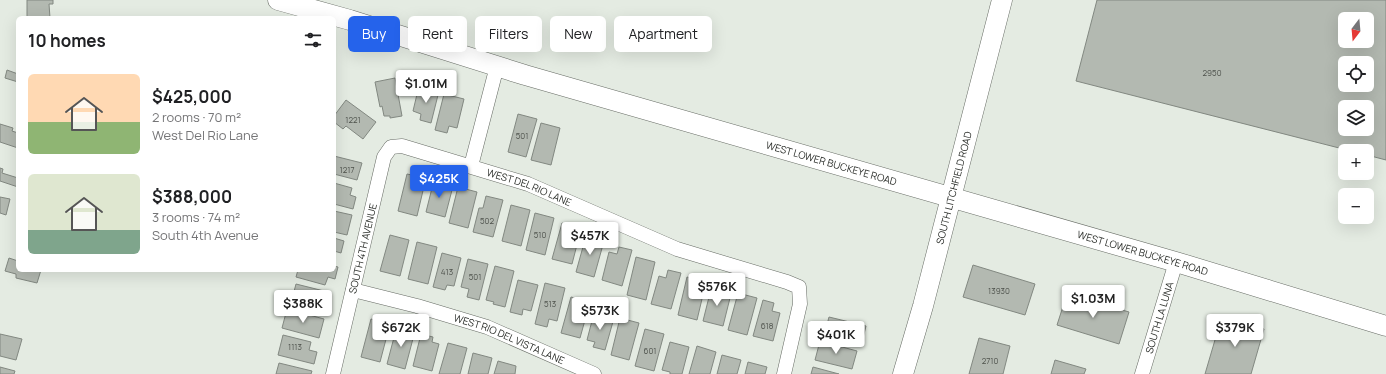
<!DOCTYPE html>
<meta charset="utf-8">
<style>
:root{--surface:#fff;--page:#f2f2f2;--text:#202124;--muted:#757577;--accent:#2563eb}
body{margin:0;font-family:Manrope,sans-serif;background:var(--page);color:var(--text);height:100vh;display:flex;flex-direction:column;font-size:15px;white-space:nowrap}
*{box-sizing:border-box;margin:0}
p{font-size:13px;color:var(--muted)}
.icon{flex:none;width:22px;height:22px;fill:none;stroke:currentColor;stroke-width:2;stroke-linecap:round;stroke-linejoin:round}
.map{position:relative;flex:1;overflow:hidden}
.drawer{position:absolute;left:16px;top:16px;width:320px;height:256px;display:flex;flex-direction:column;background:var(--surface);border-radius:6px;box-shadow:0 4px 16px #0002}
.drawer>*{flex:none}
.top-card{position:absolute;left:348px;top:16px;width:380px;height:36px;display:flex;gap:8px}
.needle{width:26px;rotate:196deg}
.controls{position:absolute;left:1338px;top:12px;display:grid;gap:8px}
.controls a{display:grid;place-items:center;width:36px;height:36px;border-radius:6px;background:var(--surface);box-shadow:0 4px 16px #0002;font-size:20px}
.price{position:absolute;translate:-50% -34px;padding:0 9px;border-radius:4px;background:#fff;color:#222;font-size:13px;line-height:26px;filter:drop-shadow(0 1px 2px #0008)}
.price::after{content:'';position:absolute;left:50%;top:24px;width:12px;height:9px;margin-left:-6px;background:inherit;clip-path:polygon(0 0,100% 0,50% 100%)}
.price.on{background:var(--accent);color:#fff}
ul{padding:0;list-style:none}
li{display:flex;align-items:center;gap:12px;height:100px;padding:0 12px}
li span{display:grid;place-items:center;flex:none;width:112px;height:80px;border-radius:6px;color:#555}
li>.icon{margin-inline-start:auto}
span .icon{width:48px;height:48px;fill:#fffc;stroke-width:1}
li b{font-size:17px}
h2{display:flex;justify-content:space-between;align-items:center;height:48px;padding:0 12px;font-size:17px}
.pill{padding:0 14px;border-radius:6px;background:var(--surface);box-shadow:0 4px 16px #0002;font-size:14px;line-height:36px}
.pill.on{background:var(--accent);color:#fff}
.map>svg:first-child{display:block}
.building{fill:#b3b9b1;stroke:#828881;fill-rule:evenodd}
.lines{fill:none;stroke-linecap:round;stroke-linejoin:round}
.minor-casing{stroke:#676c65;stroke-width:15}
.secondary-casing{stroke:#676c65;stroke-width:21}
.minor{stroke:#fff;stroke-width:14}
.secondary{stroke:#fff;stroke-width:20}
.labels{text-anchor:middle;dominant-baseline:central;stroke-width:3;stroke-linejoin:round;paint-order:stroke}
.number-label{font-size:8px;fill:#4e524c}
.street-label{font-size:10px;fill:#2c2f2b;stroke:#f1f8ef}
</style>
<div class="map">
<svg width="1386" height="374" viewBox="0 0 1386 374">
<rect width="100%" height="100%" fill="#e4ebe2"/>
<path class="building" d="M27,0H53V4H49L50,18H27Z
M1097,0H1386V160L1367,155V151H1351L1076,81ZM1345,19H1367V41H1345ZM1345,63H1367V85H1345ZM1345,107H1367V129H1345Z
M7,70L18,74V82L5,78Z
M395,78L402,116L390,118V116H384L382,106L380,107L375,82Z
M428,88L439,91L431,123L420,120L421,114L413,111L418,90L427,92Z
M444,94L464,99L457,128L449,126L447,133L435,130Z
M346,100L376,122L363,139L346,126L343,129L334,122V116Z
M518,114L537,119L526,157L508,152Z
M541,123L560,128L551,165L531,160Z
M0,124L13,128L12,131L18,133V148L0,142Z
M334,156L362,163L357,180L334,174Z
M0,168L3,169L2,173L18,178V187L0,181Z
M407,174L426,178L417,216L398,211Z
M434,180L445,183L444,188L452,190L445,217L426,212Z
M334,183L352,188L350,195L356,197L353,209L334,204Z
M458,187L477,192L468,228L449,223Z
M486,196L503,200L493,237L473,232L479,208H483Z
M0,197L10,199L6,215L0,213Z
M511,205L530,210L521,246L502,241Z
M334,211L352,215L347,235L334,232Z
M535,213L554,218L545,255L526,250Z
M562,223L574,227L572,235L579,237L572,264L552,259Z
M390,235L409,240L400,276L380,271Z
M586,236L604,241L594,277L576,272Z
M334,238L344,241L341,253L334,251Z
M417,242L437,247L428,284L408,279Z
M619,247L632,250L622,286L602,280L609,252L617,254Z
M442,253L461,258L454,286L447,285L445,290L433,287Z
M636,257L655,262L646,300L627,295Z
M9,258L18,261V270H41L37,283L16,278V274L5,271Z
M468,259L488,264L479,300L467,297L469,289L461,287Z
M973,265L1035,284L1025,315L963,297Z
M334,266L338,267L335,279L328,277L325,285L296,277L298,270H334Z
M495,266L514,271L505,307L493,304L494,302L486,300Z
M668,270L681,273L671,309L651,304L659,276L666,278Z
M687,277L706,282L697,320L678,315Z
M518,280L538,285L531,311L523,309L522,315L510,312Z
M545,283L565,288L557,321L549,319L547,327L535,324Z
M296,284L324,291L322,299L329,301L326,313L291,303Z
M712,285L724,288L722,296L730,298L723,326L703,321Z
M738,293L757,298L747,335L728,330Z
M1067,294L1129,312L1119,344L1057,325Z
M571,297L590,302L580,338L561,333Z
M763,300L774,303L772,311L780,313L773,341L753,336Z
M287,309L324,319L319,338L282,328Z
M594,313L614,318L605,350L593,347L595,342L587,340Z
M1222,316L1264,329L1251,374H1205Z
M829,317L866,326L861,346L824,336Z
M620,318L639,323L629,360L611,355Z
M371,319L390,324L380,362L361,357Z
M397,326L415,331L405,369L387,364Z
M645,329L664,334L654,371L635,366Z
M0,334L22,339L16,360L0,356Z
M421,334L433,337L432,342L439,344L432,371L413,366Z
M283,335L311,342L309,350L317,352L314,364L278,355Z
M979,338L1010,346L1003,374H969Z
M820,341L857,351L852,369L815,360Z
M670,342L689,347L682,374H670V372L662,370Z
M448,343L467,348L460,374H439Z
M697,346L716,352L710,374H689Z
M473,353L492,358L488,374H468Z
M722,355L741,360L737,374H717Z
M1055,360L1086,369L1084,374H1051Z
M498,361L516,366L515,374H494Z
M748,362L767,367L765,374H745Z
M279,363L312,371L311,374H276Z
M0,367L15,371L14,374H0Z
M813,367L839,374H811Z"/>
<g class="lines">
<defs>
<g id="minor">
<path d="M471,166L497,66"/>
<path id="s1" d="M353,290L417,306L487,327L594,374"/>
<path id="s2" d="M333,374L384,157L391,147L402,146L528,184L677,249L787,282L799,287L800,304L784,374"/>
<path id="s3" d="M1142,374L1176,262"/>
</g>
<g id="secondary">
<path id="s4" d="M278,0L350,20L525,75L1176,262L1386,326"/>
<path id="s5" d="M903,374L923,306L1002,0"/>
</g>
</defs>
<use href="#minor" class="minor-casing"/>
<use href="#secondary" class="secondary-casing"/>
<use href="#minor" class="minor"/>
<use href="#secondary" class="secondary"/>
</g>
<g class="labels">
<g class="number-label">
<text x="1212" y="72">2950</text>
<text x="353" y="119">1221</text>
<text x="522" y="135">501</text>
<text x="347" y="169">1217</text>
<text x="487" y="220">502</text>
<text x="540" y="234">510</text>
<text x="447" y="271">413</text>
<text x="475" y="276">501</text>
<text x="999" y="290">13930</text>
<text x="550" y="303">513</text>
<text x="767" y="325">618</text>
<text x="295" y="346">1113</text>
<text x="650" y="350">601</text>
<text x="990" y="360">2710</text>
</g>
<g class="street-label">
<text stroke="none"><textPath href="#s4" startOffset="577">WEST LOWER BUCKEYE ROAD</textPath></text>
<text stroke="none"><textPath href="#s2" startOffset="380">WEST DEL RIO LANE</textPath></text>
<text stroke="none"><textPath href="#s5" startOffset="193">SOUTH LITCHFIELD ROAD</textPath></text>
<text stroke="none"><textPath href="#s2" startOffset="129">SOUTH 4TH AVENUE</textPath></text>
<text stroke="none"><textPath href="#s4" startOffset="901">WEST LOWER BUCKEYE ROAD</textPath></text>
<text stroke="none"><textPath href="#s3" startOffset="59">SOUTH LA LUNA</textPath></text>
<text stroke="none"><textPath href="#s1" startOffset="164">WEST RIO DEL VISTA LANE</textPath></text>
</g>
</g>
</svg>
<div class="controls">
<a><svg class="needle" viewBox="-14 -14 28 28"><path d="M0-13l5 13h-10z" fill="#e53935"/><path d="M0 13l5-13h-10z" fill="#757577"/></svg></a>
<a><svg class="icon" aria-label="locate" viewBox="0 0 24 24"><circle cx="12" cy="12" r="6"/><path d="M12 2v4M12 18v4M2 12h4M18 12h4"/></svg></a>
<a><svg class="icon" aria-label="layers" viewBox="0 0 24 24"><path d="M12 4l9 5-9 5-9-5zM3 14l9 5 9-5"/></svg></a>
<a>+</a>
<a>−</a>
</div>
<b class="price" style="left:426px;top:104px">$1.01M</b>
<b class="price on" style="left:439px;top:199px">$425K</b>
<b class="price" style="left:590px;top:256px">$457K</b>
<b class="price" style="left:717px;top:307px">$576K</b>
<b class="price" style="left:1093px;top:319px">$1.03M</b>
<b class="price" style="left:303px;top:324px">$388K</b>
<b class="price" style="left:600px;top:331px">$573K</b>
<b class="price" style="left:401px;top:348px">$672K</b>
<b class="price" style="left:1235px;top:348px">$379K</b>
<b class="price" style="left:836px;top:355px">$401K</b>
<div class="top-card">
<a class="pill on">Buy</a>
<a class="pill">Rent</a>
<a class="pill">Filters</a>
<a class="pill">New</a>
<a class="pill">Apartment</a>
</div>
<section class="drawer">
<h2>10 homes<svg class="icon" aria-label="filters" viewBox="0 0 24 24"><path d="M4 7h16M4 17h16"/><circle cx="9" cy="7" r="2"/><circle cx="15" cy="17" r="2"/></svg></h2>
<ul>
<li><span style="background:linear-gradient(#ffd9b3 60%,#8fb573 0)"><svg class="icon" aria-label="home" viewBox="0 0 24 24"><path d="M3 11l9-7 9 7M6 9v11h12V9"/></svg></span><div><b>$425,000</b><p>2 rooms · 70 m²</p><p>West Del Rio Lane</p></div></li>
<li><span style="background:linear-gradient(#dfe7d0 70%,#7fa58c 0)"><svg class="icon" aria-label="home" viewBox="0 0 24 24"><path d="M3 11l9-7 9 7M6 9v11h12V9"/></svg></span><div><b>$388,000</b><p>3 rooms · 74 m²</p><p>South 4th Avenue</p></div></li>
</ul>
</section>
</div>
